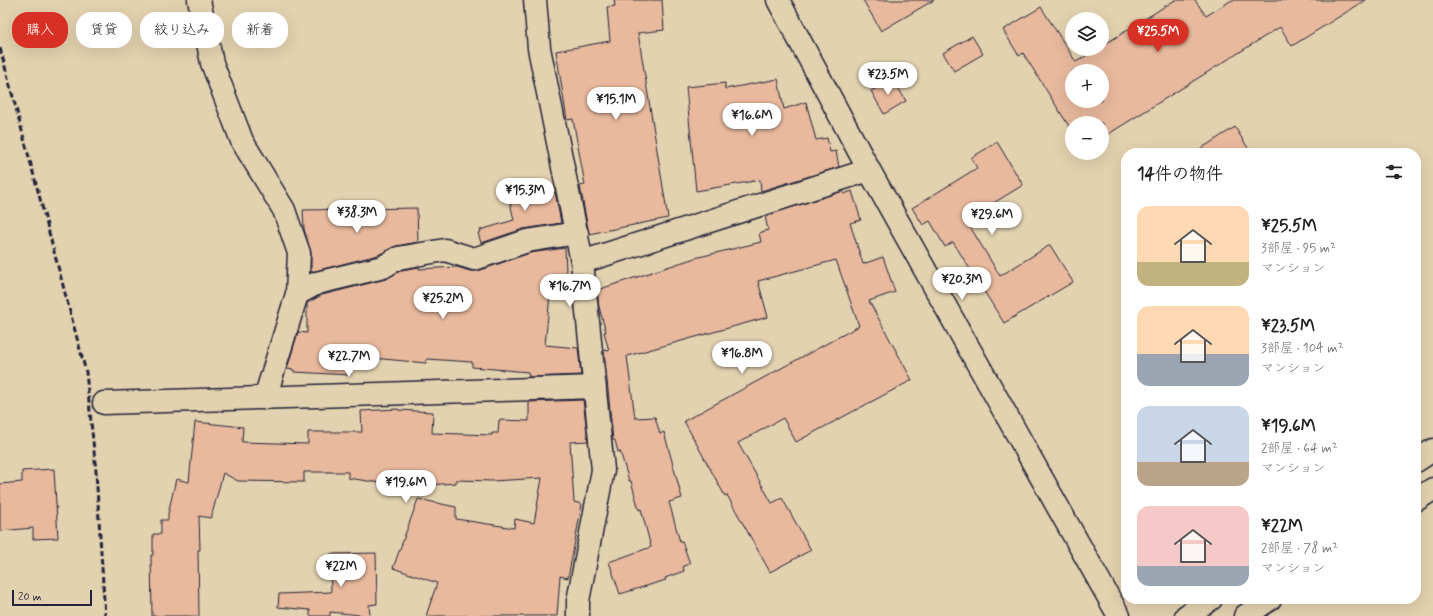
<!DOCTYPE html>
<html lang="ja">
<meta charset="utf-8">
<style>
:root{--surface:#fff;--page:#f6f6f6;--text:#222;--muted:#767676;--accent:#d93025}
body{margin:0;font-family:Mynerve,"Klee One",sans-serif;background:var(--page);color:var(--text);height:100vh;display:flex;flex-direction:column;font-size:15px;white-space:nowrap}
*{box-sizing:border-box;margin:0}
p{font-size:13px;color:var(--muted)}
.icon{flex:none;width:22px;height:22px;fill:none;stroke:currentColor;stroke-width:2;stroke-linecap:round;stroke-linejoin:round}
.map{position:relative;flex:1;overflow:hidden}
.sheet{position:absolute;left:1121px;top:148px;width:300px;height:456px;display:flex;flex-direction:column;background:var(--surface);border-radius:16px;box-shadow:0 4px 16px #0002}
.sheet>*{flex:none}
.top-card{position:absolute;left:12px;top:12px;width:380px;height:36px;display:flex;gap:8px}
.fabs{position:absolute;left:1065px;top:12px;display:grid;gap:8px}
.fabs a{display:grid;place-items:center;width:44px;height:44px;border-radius:50%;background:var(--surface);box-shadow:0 4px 16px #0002;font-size:20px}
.scale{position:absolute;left:12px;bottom:10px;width:80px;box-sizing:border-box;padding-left:4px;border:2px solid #22223b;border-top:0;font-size:11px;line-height:14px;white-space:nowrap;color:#22223b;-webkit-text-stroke:3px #e3d2af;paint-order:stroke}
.price{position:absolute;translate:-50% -34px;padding:0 9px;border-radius:14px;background:#fff;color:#222;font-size:13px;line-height:26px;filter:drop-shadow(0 1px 2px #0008)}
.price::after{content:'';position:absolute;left:50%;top:24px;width:12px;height:9px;margin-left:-6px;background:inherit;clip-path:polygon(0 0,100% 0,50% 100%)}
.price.current{background:var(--accent);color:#fff}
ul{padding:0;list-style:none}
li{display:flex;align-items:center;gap:12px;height:100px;padding:0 16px}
li span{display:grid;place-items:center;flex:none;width:112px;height:80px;border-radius:12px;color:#555}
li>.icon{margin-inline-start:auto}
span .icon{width:48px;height:48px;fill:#fffc;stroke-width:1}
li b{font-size:17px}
h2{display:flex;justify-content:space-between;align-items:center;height:48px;padding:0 16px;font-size:17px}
.chip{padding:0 14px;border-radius:16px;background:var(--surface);box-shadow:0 4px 16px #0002;font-size:14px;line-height:36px}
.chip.current{background:var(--accent);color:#fff}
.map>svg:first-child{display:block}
.building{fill:#e8b99d;stroke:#22223b;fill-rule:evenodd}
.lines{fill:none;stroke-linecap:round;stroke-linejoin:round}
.street-casing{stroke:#22223b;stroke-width:25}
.primary-casing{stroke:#22223b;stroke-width:25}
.street{stroke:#e3d2af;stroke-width:22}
.primary{stroke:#e3d2af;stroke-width:22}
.rail{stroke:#22223b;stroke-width:3;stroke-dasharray:6 3;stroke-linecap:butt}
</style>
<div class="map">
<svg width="1433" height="616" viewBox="0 0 1433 616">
<rect width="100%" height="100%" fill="#e3d2af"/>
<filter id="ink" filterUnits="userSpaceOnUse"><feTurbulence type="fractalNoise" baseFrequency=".025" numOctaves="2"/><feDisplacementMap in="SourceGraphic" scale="8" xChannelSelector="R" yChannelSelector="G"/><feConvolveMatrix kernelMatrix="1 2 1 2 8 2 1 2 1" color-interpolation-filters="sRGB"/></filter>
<g filter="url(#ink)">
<path class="building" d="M614,0H662L664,30L638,33L668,218L589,234L580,186L585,185L573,119L567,120L556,51L610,41L607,7L615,6Z
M863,0H934L881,31Z
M1175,0H1195L1206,16L1232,0H1366L1292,46L1280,27L1102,138V123H1072V131L1023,53L1019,56L1003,30L1041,7L1076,62L1097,49H1102V46ZM1072,71H1102V101H1072Z
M972,36L983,54L954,71L943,53Z
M778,79L784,109L806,102L816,140L827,138L830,152L836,151L839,167L761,191L760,180L696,191L686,87L725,83V89Z
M893,79L906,101L884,114L871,91Z
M1235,127L1251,153H1194Z
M997,142L1023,185L966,220L1000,276L1050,245L1073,282L1004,323L953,242L945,247L930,221L923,225L912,208L977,168L971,158Z
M505,182L548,194L555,192L561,223L523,229L481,243L478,233L481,232L480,230L514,220Z
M843,191L844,194L852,191L861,220L850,223L863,264L883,257L895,292L869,301L912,380L796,442L783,418L738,443L772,503L782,498L811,550L770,572L727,495L725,496L684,421L859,326L836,260L758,281L768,317L627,356L635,418L655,417L660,434L664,432L682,498L669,502L680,542L682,541L690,564L683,566L684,571L665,578L666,580L620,594L609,562L651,547L641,509L639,510L631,481H629L620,451L618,452L615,440H613L604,350L609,351L604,332H606L599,307L597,290L695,258L761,242L759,233L768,230L765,216Z
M417,208L418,242L396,246L378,255L311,272V253L304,229L303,210Z
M565,248L567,294L550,295L545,345L578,348L581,375L529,377L528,372L472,367V362L427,359L426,363L351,356L350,375L294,372V370L287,369L298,332L307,333V303L322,295L386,279L402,270L419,267V269L457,267L470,271H478L530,253Z
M583,400L588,441L570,442L574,502L582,504L568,578L560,576L557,616H426L437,583L393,568L418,499L456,507V519L514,528L515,519L534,523L542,478L493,481L456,480V483L428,485L387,484L348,478V472H304V482L238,481L223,473L211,518L199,516L200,550H198L199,616H152L151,555H153V534H161V520H168V514L176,479L189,482L195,422L243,427L242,442L308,444V432H362L361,411L398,409V410L433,412L432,433L492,435V433H498L499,420L529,421V402Z
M54,469L58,538L33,539V528L0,531V484L22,482V471Z
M376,553L377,604L369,605L370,616L330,612V616H310V610L278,607L279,594L331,592L330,554Z"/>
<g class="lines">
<defs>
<path id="street" d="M199,0L212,63L242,141L284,210L299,253L297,294L265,398
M535,0L539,48L582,262L603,470L578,601V616
M778,0L869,170L1119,616
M582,262L869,170
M297,294L317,283L383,267L398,258L445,250L474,259L527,241L577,233
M104,403L595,387"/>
<path id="primary" d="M1416,461L1433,450
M1416,500L1433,489
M1186,616L1211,599
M1245,616L1270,599"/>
</defs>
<use href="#street" class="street-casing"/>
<use href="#primary" class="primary-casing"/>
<use href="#street" class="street"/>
<use href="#primary" class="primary"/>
<path class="rail" d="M0,48L86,372L96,471L105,616"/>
</g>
</g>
</svg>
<div class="fabs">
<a><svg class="icon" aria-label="layers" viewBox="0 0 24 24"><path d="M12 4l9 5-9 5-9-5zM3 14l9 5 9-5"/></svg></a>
<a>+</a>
<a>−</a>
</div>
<div class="scale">20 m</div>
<b class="price current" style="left:1158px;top:53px">¥25.5M</b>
<b class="price" style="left:888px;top:96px">¥23.5M</b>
<b class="price" style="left:616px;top:121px">¥15.1M</b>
<b class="price" style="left:752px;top:137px">¥16.6M</b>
<b class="price" style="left:525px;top:212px">¥15.3M</b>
<b class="price" style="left:357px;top:234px">¥38.3M</b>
<b class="price" style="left:992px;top:236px">¥29.6M</b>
<b class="price" style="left:962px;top:301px">¥20.3M</b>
<b class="price" style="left:570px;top:308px">¥16.7M</b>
<b class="price" style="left:443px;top:320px">¥25.2M</b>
<b class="price" style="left:742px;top:375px">¥16.8M</b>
<b class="price" style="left:349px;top:378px">¥22.7M</b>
<b class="price" style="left:406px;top:504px">¥19.6M</b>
<b class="price" style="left:341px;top:588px">¥22M</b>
<div class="top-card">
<a class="chip current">購入</a>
<a class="chip">賃貸</a>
<a class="chip">絞り込み</a>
<a class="chip">新着</a>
</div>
<section class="sheet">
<h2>14件の物件<svg class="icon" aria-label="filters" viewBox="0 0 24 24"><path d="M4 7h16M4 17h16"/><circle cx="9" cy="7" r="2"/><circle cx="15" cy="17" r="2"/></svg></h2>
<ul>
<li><span style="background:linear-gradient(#ffd9b3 70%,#c2b280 0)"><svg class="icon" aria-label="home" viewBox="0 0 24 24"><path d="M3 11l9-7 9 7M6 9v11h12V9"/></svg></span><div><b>¥25.5M</b><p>3部屋 · 95 m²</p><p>マンション</p></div></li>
<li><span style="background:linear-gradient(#ffd9b3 60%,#9aa5b1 0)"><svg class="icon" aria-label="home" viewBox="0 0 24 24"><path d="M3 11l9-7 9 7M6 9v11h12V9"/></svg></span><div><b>¥23.5M</b><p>3部屋 · 104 m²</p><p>マンション</p></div></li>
<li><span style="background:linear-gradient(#c9d6e8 70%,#b9a48a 0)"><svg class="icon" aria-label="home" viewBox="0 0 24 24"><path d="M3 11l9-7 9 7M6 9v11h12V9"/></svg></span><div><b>¥19.6M</b><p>2部屋 · 64 m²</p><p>マンション</p></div></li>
<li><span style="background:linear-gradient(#f6c9c9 75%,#9aa5b1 0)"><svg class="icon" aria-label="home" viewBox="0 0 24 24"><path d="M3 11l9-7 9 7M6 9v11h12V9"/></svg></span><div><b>¥22M</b><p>2部屋 · 78 m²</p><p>マンション</p></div></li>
</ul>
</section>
</div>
